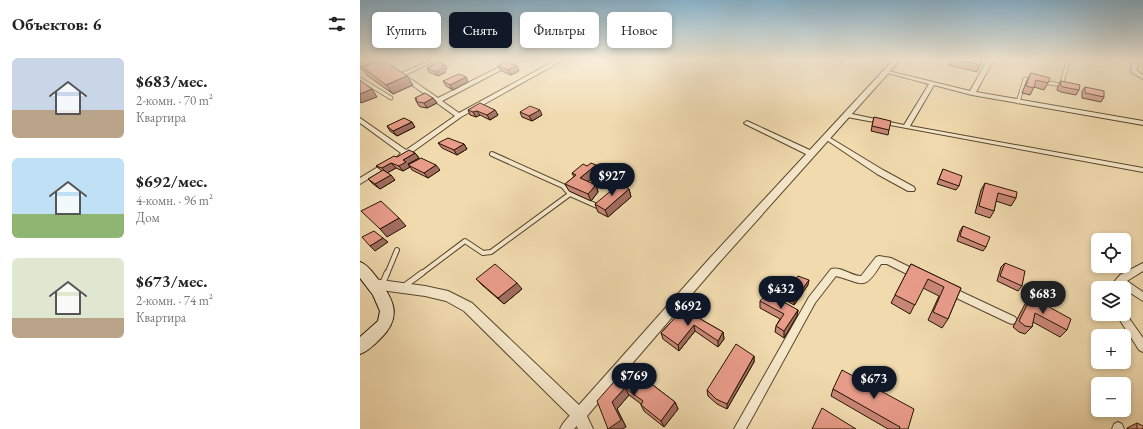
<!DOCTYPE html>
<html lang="ru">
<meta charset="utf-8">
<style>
:root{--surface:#fff;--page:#f2f2f2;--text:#222;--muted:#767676;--accent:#111827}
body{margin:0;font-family:"EB Garamond",serif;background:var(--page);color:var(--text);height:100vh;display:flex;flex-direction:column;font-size:15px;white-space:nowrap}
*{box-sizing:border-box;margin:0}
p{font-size:13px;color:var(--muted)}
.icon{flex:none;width:22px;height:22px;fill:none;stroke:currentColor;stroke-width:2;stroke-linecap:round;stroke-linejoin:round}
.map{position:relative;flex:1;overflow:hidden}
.panel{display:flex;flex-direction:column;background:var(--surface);width:360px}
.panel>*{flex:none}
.banner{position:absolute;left:12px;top:12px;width:380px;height:36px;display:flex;gap:8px}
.fabs{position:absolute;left:731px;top:233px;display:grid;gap:8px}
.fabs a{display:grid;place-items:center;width:40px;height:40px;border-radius:6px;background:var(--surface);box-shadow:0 2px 6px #0003;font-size:20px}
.price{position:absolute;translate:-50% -34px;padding:0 9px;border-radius:14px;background:var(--accent);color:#fff;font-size:13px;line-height:26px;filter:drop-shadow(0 1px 2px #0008)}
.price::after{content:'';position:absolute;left:50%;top:24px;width:12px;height:9px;margin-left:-6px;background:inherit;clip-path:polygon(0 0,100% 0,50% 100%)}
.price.active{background:#222;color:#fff}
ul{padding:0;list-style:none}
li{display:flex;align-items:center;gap:12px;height:100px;padding:0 12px}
li span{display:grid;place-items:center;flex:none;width:112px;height:80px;border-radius:6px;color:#555}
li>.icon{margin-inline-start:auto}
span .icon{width:48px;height:48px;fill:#fffc;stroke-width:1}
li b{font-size:17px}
h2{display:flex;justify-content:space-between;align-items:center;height:48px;padding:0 12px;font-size:17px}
.pill{padding:0 14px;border-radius:6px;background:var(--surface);box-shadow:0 2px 6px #0003;font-size:14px;line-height:36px}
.pill.active{background:var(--accent);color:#fff}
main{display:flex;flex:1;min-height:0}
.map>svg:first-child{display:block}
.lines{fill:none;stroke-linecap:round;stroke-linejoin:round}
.service-far2-casing{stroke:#58462c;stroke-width:4.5}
.service-far1-casing{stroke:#58462c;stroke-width:6}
.service-casing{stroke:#58462c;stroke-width:7}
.minor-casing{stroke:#58462c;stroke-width:2}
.tertiary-casing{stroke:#58462c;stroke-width:2}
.secondary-casing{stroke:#261500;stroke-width:2}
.service-far2{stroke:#f5e7ca;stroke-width:3}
.service-far1{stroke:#f5e7ca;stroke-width:4}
.service{stroke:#f5e7ca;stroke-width:5}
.minor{fill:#f5e7ca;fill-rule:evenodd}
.tertiary{fill:#f5e7ca;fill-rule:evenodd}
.secondary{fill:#f5e7ca;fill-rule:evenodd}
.wall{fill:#c88677;stroke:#261500}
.shaded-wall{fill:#a26d61;stroke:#261500}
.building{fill:#e89c8a;stroke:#261500}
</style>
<main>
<section class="panel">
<h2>Объектов: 6<svg class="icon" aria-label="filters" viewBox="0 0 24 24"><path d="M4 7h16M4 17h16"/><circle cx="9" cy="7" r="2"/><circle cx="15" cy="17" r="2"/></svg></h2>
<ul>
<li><span style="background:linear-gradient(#c9d6e8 65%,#b9a48a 0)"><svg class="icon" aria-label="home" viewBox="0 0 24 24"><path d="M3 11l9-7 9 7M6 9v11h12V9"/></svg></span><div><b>$683/мес.</b><p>2-комн. · 70 m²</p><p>Квартира</p></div></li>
<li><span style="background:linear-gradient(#bfe0f5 70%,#8fb573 0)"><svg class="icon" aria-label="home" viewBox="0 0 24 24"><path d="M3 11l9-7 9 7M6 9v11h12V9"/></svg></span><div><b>$692/мес.</b><p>4-комн. · 96 m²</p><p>Дом</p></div></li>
<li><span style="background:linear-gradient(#dfe7d0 75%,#b9a48a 0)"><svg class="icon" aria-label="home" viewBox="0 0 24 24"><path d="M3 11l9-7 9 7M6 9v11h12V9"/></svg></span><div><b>$673/мес.</b><p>2-комн. · 74 m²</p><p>Квартира</p></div></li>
</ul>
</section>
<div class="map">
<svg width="783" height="429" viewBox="0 0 783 429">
<rect width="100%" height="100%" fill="#f0daae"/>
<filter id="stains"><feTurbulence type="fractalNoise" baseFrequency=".005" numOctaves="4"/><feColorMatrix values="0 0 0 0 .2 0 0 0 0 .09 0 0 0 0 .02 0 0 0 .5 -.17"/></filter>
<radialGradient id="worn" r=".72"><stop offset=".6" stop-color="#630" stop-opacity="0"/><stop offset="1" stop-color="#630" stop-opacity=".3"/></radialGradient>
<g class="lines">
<defs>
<path id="service-far2" d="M0,79L31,98
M683,82L701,85L709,59
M658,102L665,79H673"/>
<path id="service-far1" d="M132,154L203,186L210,194
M27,274L37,250
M61,274L105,241L123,253L131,252L210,194L237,206"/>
<path id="service" d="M22,285L27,273
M43,287L62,273"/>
<path id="minor" d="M72,59H79L45,75L78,98L155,59H162L82,101L99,113L198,59H205L101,117L44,158H40L38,156L41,153L0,123V118L46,150L95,116L38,75Z
M628,59H634L616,92L783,121V125L612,95L574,85L550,126L783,168V172L487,117L484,115L487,113L544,125L569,84L524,72V70L610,91Z
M772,59H778L777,71L783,75V79L771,72Z
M387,121L454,152L455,154L454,156H450L385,124L384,123Z
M467,136L523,170L554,187L555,189L554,191H548L517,174L465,139L464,138Z
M26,162H32L33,164L0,184V178Z
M519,256L531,258L560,272L562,275L560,278L557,279L527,264H521C504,292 503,283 476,276L455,303L386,429H374L449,297L471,269C481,266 491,276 501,276L516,257Z
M783,263V271L767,281L783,292V301L761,287L760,288H749L760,275Z
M589,286L655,317L657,320L655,323L652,324L649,323L586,293L584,290L586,287Z
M764,311L783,338V352L779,350L756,314H764Z
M219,409L223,411L225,415L223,419L214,429H200C203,422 212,412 219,409Z
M758,422L762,424L764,429H752L754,424Z"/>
<path id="tertiary" d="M534,59H541L357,265L227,416L233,429H218L214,420L104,311L86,301L65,296L13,289L9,287L7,284L9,281L13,279L65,286L88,291L112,303L219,405L349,259Z"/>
<path id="secondary" d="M0,262C8,265 13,273 18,279C35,301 42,318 20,339C14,345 8,351 0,354V337L18,321L20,311L13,295L0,278Z"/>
</defs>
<use href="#service-far2" class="service-far2-casing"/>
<use href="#service-far1" class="service-far1-casing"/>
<use href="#service" class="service-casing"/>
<use href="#minor" class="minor-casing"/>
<use href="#tertiary" class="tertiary-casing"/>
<use href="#secondary" class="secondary-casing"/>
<use href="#service-far2" class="service-far2"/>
<use href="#service-far1" class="service-far1"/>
<use href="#service" class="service"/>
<use href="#minor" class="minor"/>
<use href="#tertiary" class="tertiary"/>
<use href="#secondary" class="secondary"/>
</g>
<path class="wall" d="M473,59H485V60L483,62Z
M592,59H615L622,61L617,72L589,65Z
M749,59H756L755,60Z
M0,61L53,85L33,94L8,76L4,71L0,68Z
M85,65L87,69L85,71L86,72L78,76L69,72L67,68Z
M138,66H157L159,71L151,75L140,70Z
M671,73L688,83L684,90L674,87L670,95L662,93L667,80Z
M106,77L108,82L93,90L86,86L83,81Z
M701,81L719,90L716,95L701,92L697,90L698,86Z
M725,87L744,97L741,102L722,98V91Z
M55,98H73L77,103L67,108L61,107L59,106L56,101V100Z
M108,110H135L138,115L130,120L120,115L116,117L110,115Z
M160,112L182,115L172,121L162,117Z
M514,117L529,130L528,135L511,131Z
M27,126L55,127L37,136L30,131Z
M78,143L104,144L107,149L97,155L82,148Z
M55,153L59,158L48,164L49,165L80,170L68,178L52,170L50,167L43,171L36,168L27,173L35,180L20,189L13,184L8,179L22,171L16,166L37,157Z
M236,165L239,172L228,182L236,185L238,192L231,201L209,191L205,184L214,177L212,173L227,166Z
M583,169L599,186L596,190L577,184Z
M625,183L656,198L651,206L636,201L634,211L630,218L615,213L621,190Z
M269,189L271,197L248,217L238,212L235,204Z
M603,226L626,247L623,251L597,241L600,231Z
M645,263L662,286L658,291L637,281L641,267Z
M551,264L601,288L588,319L582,328L568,320L579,296L563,288L550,314L531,303Z
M116,279L162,289L144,304L122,285Z
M448,285L434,305L424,299L425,295Z
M671,297L707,330L700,337L673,322L672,327L665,334L659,332L653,327L665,304Z
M400,301L438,310L437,316L424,338L415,332L416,326L420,319L400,308Z
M323,309L363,332L364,339L358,347L335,331L319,351L303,339L301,333Z
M394,356V362L367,409L357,404L348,396L347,390Z
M268,366L315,402L318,409L304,427L284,411L281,405V404L269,395L257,409L266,427L248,429Z
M473,389L548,429H528L471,396Z
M777,423L783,429H767V428Z"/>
<path class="shaded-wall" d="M85,65L87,69L85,71L86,72L78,76L75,72L81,66Z
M157,66L159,71L151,75L148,70Z
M47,76L53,85L33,94L26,85Z
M106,77L108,82L93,90L90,85Z
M12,89L17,97L1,103L0,102V94Z
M73,98L77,103L67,108L64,103Z
M135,110L138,115L130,120L127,115Z
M180,110L182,115L172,121L169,116Z
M117,111L120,115L116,117L113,112Z
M52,122L55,127L37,136L33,131Z
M104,144L107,149L97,155L94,150Z
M55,153L59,158L48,164L50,167L43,171L39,166L43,160Z
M31,163L36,168L27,173L22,168Z
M76,165L80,170L68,178L64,173Z
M236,165L239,172L223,186L220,178Z
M31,175L35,180L20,189L15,184Z
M236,185L238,192L231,201L228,194Z
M269,189L271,197L248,217L245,210Z
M39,218L46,226L27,237L20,229Z
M23,238L28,242L15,251L10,246Z
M449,280L448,285L434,305V301Z
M157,283L162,289L144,304L138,298Z
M438,310L437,316L424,338V331Z
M334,325L335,331L319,351L318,345Z
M363,332L364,339L358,347V341Z
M394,356V362L367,409V404Z
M265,388L269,395L257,409L266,427L262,429H248L252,402Z
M315,402L318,409L304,427L301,421Z"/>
<path class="building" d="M5,59H10L15,62L2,67L0,65V61Z
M22,59L47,76L26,85L2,67Z
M594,59H615L622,61L620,65Z
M79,62L85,65L81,66L83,68L75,72L67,68Z
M145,62L157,66L148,70L138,66Z
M671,73L690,78L688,83L676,80L674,88L666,86Z
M99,74L106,77L90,85L83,81Z
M0,80L12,89L0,94Z
M701,81L720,85L719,90L703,87L700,85Z
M725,87L744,91V97L725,93Z
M65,93L73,98L64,103L58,102L56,101L57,99L55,98Z
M120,103L135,110L127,115L117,111L113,112L108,110Z
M170,106L180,110L169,116L160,112Z
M514,117L531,121L529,130L512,126Z
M44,118L52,122L33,131L27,126Z
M88,138L104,144L94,150L78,143Z
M49,150L55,153L43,160L46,162L39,166L31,163L22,168L16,166L34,156L37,157Z
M61,158L76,165L64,173L48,165Z
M231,163L236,165L220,178L236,185L228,194L205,184L216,175L212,173L223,164L227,166Z
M583,169L602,176L599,186L579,179Z
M23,170L31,175L15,184L8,179Z
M625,183L657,192L656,198L638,193L634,211L619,206Z
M259,184L269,189L245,210L235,204Z
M21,201L39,218L20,229L1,211Z
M603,226L630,237L626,247L600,236Z
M14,231L23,238L10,246L2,237Z
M645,263L665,271L662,286L640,276Z
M135,264L157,283L138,298L116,279Z
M551,264L601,288L588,319L573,312L584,287L568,279L555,305L535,295Z
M438,276L449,280L434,301L425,295Z
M407,293L438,310L424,331L416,326L424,314L400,301Z
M671,297L711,319L707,330L675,313L672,327L665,326L659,321Z
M323,309L363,332L358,341L334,325L318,345L301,333Z
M376,344L394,356L367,404L356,399L347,390Z
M268,366L315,402L301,421L281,405L283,401L265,388L252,402L261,420L248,429L237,401Z
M482,370L554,409L548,429H539L540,427L473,389Z
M462,408L496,429H452Z
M777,423L783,426V429H777Z"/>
<linearGradient id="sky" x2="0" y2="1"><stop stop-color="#89b6d1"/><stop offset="0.5" stop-color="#f8eedb"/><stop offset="1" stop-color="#f8eedb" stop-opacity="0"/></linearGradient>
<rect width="783" height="119" fill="url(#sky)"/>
<rect width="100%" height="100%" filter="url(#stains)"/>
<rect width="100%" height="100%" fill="url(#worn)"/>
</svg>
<div class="fabs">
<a><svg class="icon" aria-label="locate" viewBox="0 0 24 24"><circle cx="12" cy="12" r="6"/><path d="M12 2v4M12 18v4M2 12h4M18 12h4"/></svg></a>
<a><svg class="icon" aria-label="layers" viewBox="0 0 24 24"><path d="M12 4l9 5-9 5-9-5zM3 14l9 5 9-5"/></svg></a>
<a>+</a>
<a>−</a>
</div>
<b class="price" style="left:252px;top:197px">$927</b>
<b class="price" style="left:421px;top:310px">$432</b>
<b class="price active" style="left:683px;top:315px">$683</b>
<b class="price" style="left:328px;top:327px">$692</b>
<b class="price" style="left:274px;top:397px">$769</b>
<b class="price" style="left:514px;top:400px">$673</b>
<div class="banner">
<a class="pill">Купить</a>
<a class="pill active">Снять</a>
<a class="pill">Фильтры</a>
<a class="pill">Новое</a>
</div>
</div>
</main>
